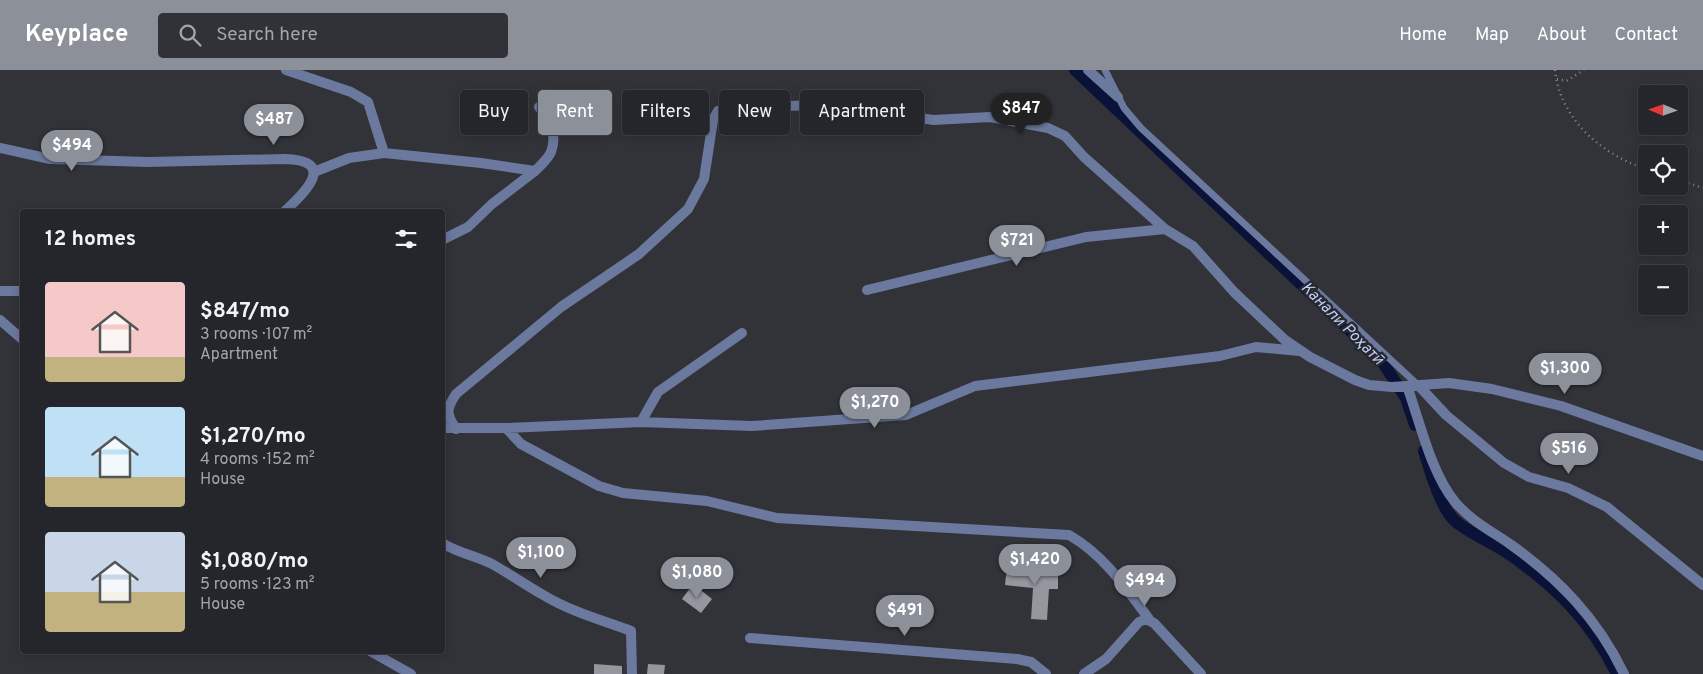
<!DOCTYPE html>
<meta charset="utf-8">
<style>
:root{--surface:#25262b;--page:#313237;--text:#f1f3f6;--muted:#a3a5a9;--line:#424347;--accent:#8c9099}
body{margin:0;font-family:Overpass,sans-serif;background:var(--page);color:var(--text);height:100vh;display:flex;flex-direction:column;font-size:19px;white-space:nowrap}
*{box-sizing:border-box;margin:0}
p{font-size:16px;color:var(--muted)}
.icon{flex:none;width:28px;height:28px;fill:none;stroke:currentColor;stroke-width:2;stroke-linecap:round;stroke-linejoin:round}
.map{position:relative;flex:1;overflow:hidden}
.panel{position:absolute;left:20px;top:139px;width:425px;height:445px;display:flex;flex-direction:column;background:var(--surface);border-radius:5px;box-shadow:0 2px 12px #0003,0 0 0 1px var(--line)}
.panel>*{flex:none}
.top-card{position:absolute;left:460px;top:20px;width:475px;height:45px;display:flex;gap:10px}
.needle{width:32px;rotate:272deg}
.controls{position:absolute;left:1638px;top:15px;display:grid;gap:10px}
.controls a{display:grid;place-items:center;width:50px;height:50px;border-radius:5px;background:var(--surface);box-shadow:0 2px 12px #0003,0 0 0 1px var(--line);font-size:25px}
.price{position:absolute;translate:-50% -42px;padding:0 11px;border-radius:18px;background:var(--accent);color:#fff;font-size:16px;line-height:32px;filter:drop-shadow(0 1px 2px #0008)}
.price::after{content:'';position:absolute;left:50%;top:30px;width:15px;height:11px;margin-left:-8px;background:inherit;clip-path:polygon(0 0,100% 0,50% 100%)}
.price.active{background:#222;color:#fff}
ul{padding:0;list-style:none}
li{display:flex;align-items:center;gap:15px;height:125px;padding:0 25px}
li span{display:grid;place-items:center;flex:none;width:140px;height:100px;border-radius:5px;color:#555}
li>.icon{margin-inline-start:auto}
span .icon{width:60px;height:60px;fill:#fffc;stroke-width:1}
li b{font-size:21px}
h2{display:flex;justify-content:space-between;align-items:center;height:60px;padding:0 25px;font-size:21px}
.chip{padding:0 18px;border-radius:5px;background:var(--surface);box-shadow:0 2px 12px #0003,0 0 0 1px var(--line);font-size:18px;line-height:45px}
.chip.active{background:var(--accent);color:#fff}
header{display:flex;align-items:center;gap:30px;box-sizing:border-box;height:70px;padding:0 25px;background:var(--accent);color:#fff}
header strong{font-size:24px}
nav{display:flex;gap:28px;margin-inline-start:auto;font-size:18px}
.search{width:350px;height:45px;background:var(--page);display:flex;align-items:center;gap:12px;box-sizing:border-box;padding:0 18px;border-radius:5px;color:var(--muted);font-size:19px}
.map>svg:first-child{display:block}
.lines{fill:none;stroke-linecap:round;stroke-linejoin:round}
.canal{stroke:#0b1237;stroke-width:12}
.building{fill:#94979e}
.path{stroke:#888a90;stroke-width:2.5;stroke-dasharray:1 4;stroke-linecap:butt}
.lane{stroke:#6c799e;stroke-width:7}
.street{stroke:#6c799e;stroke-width:10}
.labels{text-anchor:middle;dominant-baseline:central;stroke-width:5;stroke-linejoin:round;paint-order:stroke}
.water-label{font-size:16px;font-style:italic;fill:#bfcef8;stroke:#27292f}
</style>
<header>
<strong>Keyplace</strong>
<div class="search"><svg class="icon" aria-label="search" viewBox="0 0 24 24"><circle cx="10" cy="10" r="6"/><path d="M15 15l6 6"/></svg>Search here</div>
<nav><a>Home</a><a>Map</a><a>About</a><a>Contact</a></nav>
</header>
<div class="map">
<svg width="1703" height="604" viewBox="0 0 1703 604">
<rect width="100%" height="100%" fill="#313339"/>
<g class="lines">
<path class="canal" d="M1075,0L1381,290L1406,328L1415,355
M1424,381C1430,400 1440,436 1454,450C1466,461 1492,473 1506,482C1555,515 1591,551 1617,604"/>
</g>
<path class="building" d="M1007,497L1058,498V519H1049L1047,550L1031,549L1033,518L1005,515Z
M693,514L712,529L701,543L682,529Z
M594,594L622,596V604H594Z
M648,594L665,595L664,604H647Z"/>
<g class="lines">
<path class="path" d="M1555,0C1560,49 1601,84 1646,99
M1557,9L1566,11L1584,0
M1679,110L1703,118"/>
<path class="lane" d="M1105,0L1124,38L1141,58L1419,316"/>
<path class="street" d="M286,0L351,22L368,32L384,83
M1088,0L1118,27
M0,78L50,89L148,92L284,89C337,90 307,121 285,141
M314,102L349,88L384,83L481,93L535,101C540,96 548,89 551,82C557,66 551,48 539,37
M442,170L468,157L492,134L535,101
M867,220L1086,167L1165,159
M0,221H22
M0,250L22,269
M1407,316C1420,352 1431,403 1455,432C1470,450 1491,461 1510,474C1559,509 1598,549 1624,604
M1419,316L1446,345L1504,393L1529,407L1568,418L1607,437L1703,515
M641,352L658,322L742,263
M442,358H506L641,352L752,356L906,345L975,316L1220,286L1256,277L1299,281
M506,358L521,374L599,416L623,423L707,431L777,448L1069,465C1104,485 1126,518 1149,549
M456,359C446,344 446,339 456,324L561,237L639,184L688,139L704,109L713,50L718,41L732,38L815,35L849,37L933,50L990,47L1048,58L1065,66L1084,87L1165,159L1193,176L1234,222L1285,270L1310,287L1355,310L1369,315L1392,317L1449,313L1492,319L1561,336L1703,386
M442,473C458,483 476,486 492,494C510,504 527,516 545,526C572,542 602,550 631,561L632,604
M750,568L1017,589L1031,592L1046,604
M370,581L411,604
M1084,604L1106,589L1139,552L1146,549L1154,553L1201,604"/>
</g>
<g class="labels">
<g class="water-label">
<text transform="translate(1342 254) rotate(45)">Канали Роҳатӣ</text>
</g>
</g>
</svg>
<div class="controls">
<a><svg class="needle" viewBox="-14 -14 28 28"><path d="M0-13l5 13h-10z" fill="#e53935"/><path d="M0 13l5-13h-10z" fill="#a3a5a9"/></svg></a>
<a><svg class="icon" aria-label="locate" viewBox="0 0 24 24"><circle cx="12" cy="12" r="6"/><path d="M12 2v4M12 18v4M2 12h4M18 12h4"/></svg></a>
<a>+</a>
<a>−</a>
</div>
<b class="price active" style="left:1021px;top:65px">$847</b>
<b class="price" style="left:274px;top:76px">$487</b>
<b class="price" style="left:72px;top:102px">$494</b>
<b class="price" style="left:1017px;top:197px">$721</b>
<b class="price" style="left:1565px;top:325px">$1,300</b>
<b class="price" style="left:875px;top:359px">$1,270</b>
<b class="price" style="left:1569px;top:405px">$516</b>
<b class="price" style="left:541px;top:509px">$1,100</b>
<b class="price" style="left:1035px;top:516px">$1,420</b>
<b class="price" style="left:697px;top:529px">$1,080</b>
<b class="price" style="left:1145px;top:537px">$494</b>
<b class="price" style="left:905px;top:567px">$491</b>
<div class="top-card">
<a class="chip">Buy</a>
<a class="chip active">Rent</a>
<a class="chip">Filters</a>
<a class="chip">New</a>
<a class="chip">Apartment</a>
</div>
<section class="panel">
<h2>12 homes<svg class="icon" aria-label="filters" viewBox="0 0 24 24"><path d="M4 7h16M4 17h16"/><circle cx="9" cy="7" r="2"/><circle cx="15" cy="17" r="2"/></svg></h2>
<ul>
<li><span style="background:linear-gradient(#f6c9c9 75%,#c2b280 0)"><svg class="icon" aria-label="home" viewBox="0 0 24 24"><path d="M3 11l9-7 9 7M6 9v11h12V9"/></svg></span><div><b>$847/mo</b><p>3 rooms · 107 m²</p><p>Apartment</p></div></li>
<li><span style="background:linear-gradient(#bfe0f5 70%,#c2b280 0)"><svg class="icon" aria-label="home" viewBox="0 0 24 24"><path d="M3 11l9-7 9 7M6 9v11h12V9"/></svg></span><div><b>$1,270/mo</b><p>4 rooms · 152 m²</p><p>House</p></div></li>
<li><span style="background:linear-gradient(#c9d6e8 60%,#c2b280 0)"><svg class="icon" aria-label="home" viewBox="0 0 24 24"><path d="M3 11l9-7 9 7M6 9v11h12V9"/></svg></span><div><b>$1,080/mo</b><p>5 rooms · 123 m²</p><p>House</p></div></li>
</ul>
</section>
</div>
